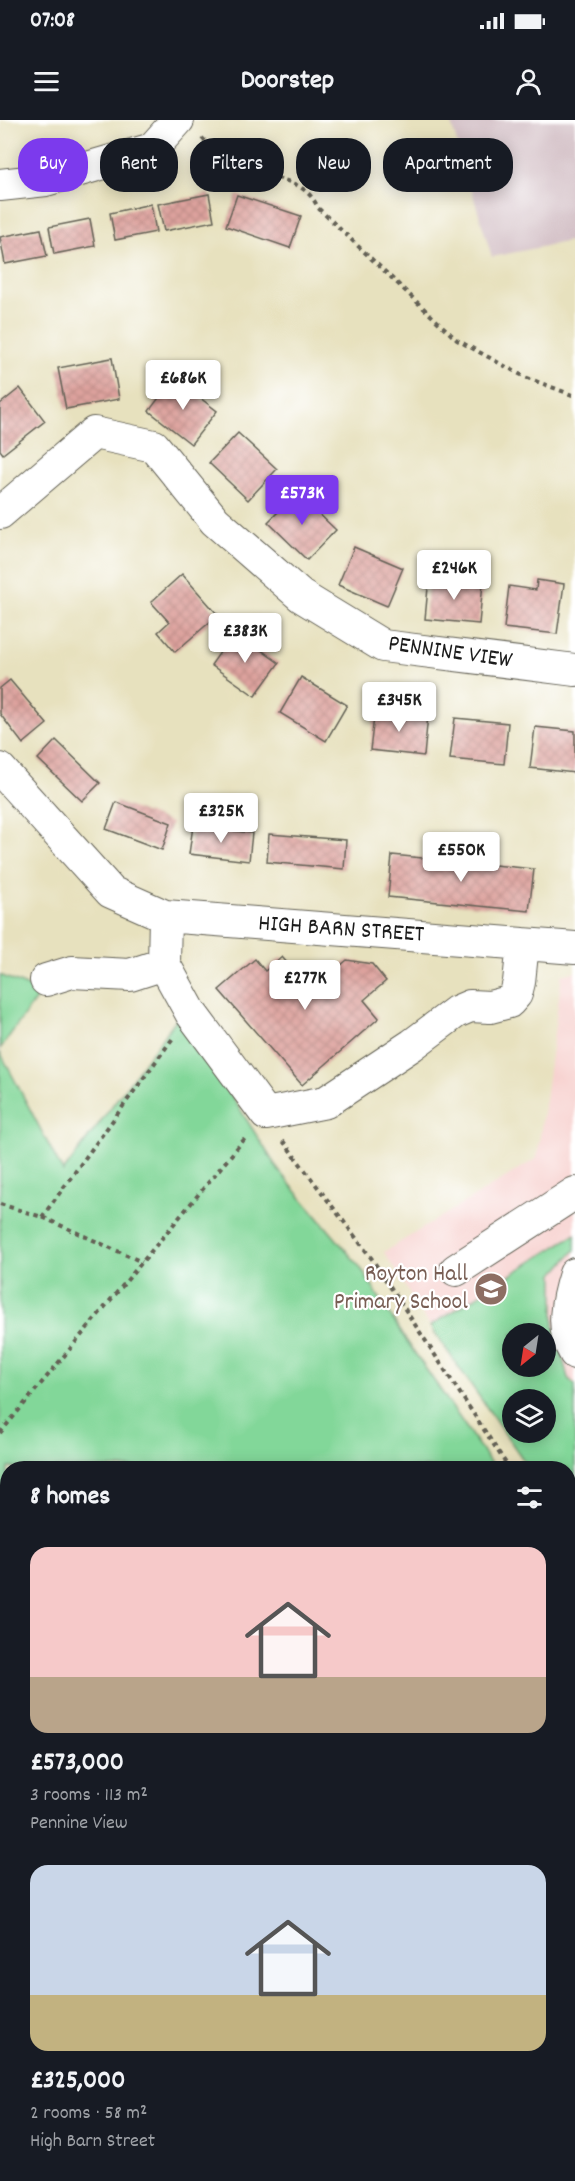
<!DOCTYPE html>
<meta charset="utf-8">
<style>
:root{--surface:#171b24;--page:#242831;--text:#f1f3f6;--muted:#9ea1a6;--accent:#7c3aed}
body{margin:0;font-family:Dekko,sans-serif;background:var(--page);color:var(--text);height:100vh;display:flex;flex-direction:column;font-size:22px;white-space:nowrap}
*{box-sizing:border-box;margin:0}
p{font-size:20px;color:var(--muted)}
.icon{flex:none;width:33px;height:33px;fill:none;stroke:currentColor;stroke-width:2;stroke-linecap:round;stroke-linejoin:round}
.map{position:relative;flex:1;overflow:hidden}
.panel{position:absolute;left:0px;top:1341px;width:576px;height:720px;display:flex;flex-direction:column;background:var(--surface);border-radius:24px 24px 0 0;box-shadow:0 3px 15px #0003}
.panel>*{flex:none}
.top-card{position:absolute;left:18px;top:18px;width:540px;height:54px;display:flex;gap:12px}
.needle{width:39px;rotate:210deg}
.controls{position:absolute;left:502px;top:1203px;display:grid;gap:12px}
.controls a{display:grid;place-items:center;width:54px;height:54px;border-radius:50%;background:var(--surface);box-shadow:0 3px 15px #0003;font-size:30px}
.price{position:absolute;translate:-50% -51px;padding:0 14px;border-radius:6px;background:#fff;color:#222;font-size:20px;line-height:39px;filter:drop-shadow(0 2px 3px #0008)}
.price::after{content:'';position:absolute;left:50%;top:36px;width:18px;height:14px;margin-left:-9px;background:inherit;clip-path:polygon(0 0,100% 0,50% 100%)}
.price.current{background:var(--accent);color:#fff}
ul{padding:0;list-style:none}
li{display:grid;align-content:center;gap:12px;height:318px;padding:0 30px}
li span{display:grid;place-items:center;height:186px;border-radius:18px;color:#555}
li>.icon{margin-inline-start:auto}
span .icon{width:108px;height:108px;fill:#fffc;stroke-width:1}
li b{font-size:26px}
h2{display:flex;justify-content:space-between;align-items:center;height:72px;padding:0 30px;font-size:26px}
.pill{padding:0 21px;border-radius:24px;background:var(--surface);box-shadow:0 3px 15px #0003;font-size:21px;line-height:54px}
.pill.current{background:var(--accent);color:#fff}
.status{display:flex;justify-content:space-between;align-items:center;height:42px;padding:0 30px;background:var(--surface);direction:ltr}
.status svg{height:16px;fill:currentColor}
header{display:flex;justify-content:space-between;align-items:center;height:78px;padding:0 30px;background:var(--surface);font-size:27px;font-weight:700}
.map>svg:first-child{display:block}
.built{fill:#f7d0ce;fill-rule:evenodd}
.industrial{fill:#d2bec4}
.grass{fill:#82d799;stroke:#4f7a5a;stroke-width:1.5;fill-rule:evenodd}
.building{fill:url(#building-cross-hatch)}
.lines{fill:none;stroke-linecap:round;stroke-linejoin:round}
.minor-casing{stroke:#636155;stroke-width:34}
.path{stroke:#636155;stroke-width:4;stroke-dasharray:4.5 4.5;stroke-linecap:butt}
.minor{stroke:#fff;stroke-width:32}
.labels{text-anchor:middle;dominant-baseline:central;stroke-width:4.5;stroke-linejoin:round;paint-order:stroke}
.street-label{font-size:24px;fill:#1c1c1c;stroke:#fff}
.education-label{font-size:24px;fill:#785e54;stroke:#fff;text-anchor:end}
</style>
<div class="status"><b>07:08</b><svg viewBox="0 0 49 12"><path d="M0 12V9h3v3zM5 12V6h3v6zM10 12V3h3v9zM15 12V0h3v12zM26 1h20v11H26zM47 4h2v5h-2z"/></svg></div>
<header><svg class="icon" aria-label="menu" viewBox="0 0 24 24"><path d="M4 6h16M4 12h16M4 18h16"/></svg>Doorstep<svg class="icon" aria-label="person" viewBox="0 0 24 24"><circle cx="12" cy="8" r="4"/><path d="M4 21q1-7 8-7t8 7"/></svg></header>
<div class="map">
<svg width="575" height="2061" viewBox="0 0 575 2061">
<defs>
<pattern id="building-cross-hatch" width="8" height="8" patternUnits="userSpaceOnUse" patternTransform="scale(1.5)"><rect width="8" height="8" fill="#dda29d"/><path d="M0 0l8 8M0 8l8-8" fill="none" stroke="#bd8b87"/></pattern>
</defs>
<rect width="100%" height="100%" fill="#fff"/>
<filter id="ink" filterUnits="userSpaceOnUse"><feTurbulence type="fractalNoise" baseFrequency=".0167" numOctaves="2"/><feDisplacementMap in="SourceGraphic" scale="12" xChannelSelector="R" yChannelSelector="G"/><feConvolveMatrix kernelMatrix="1 2 1 2 8 2 1 2 1" color-interpolation-filters="sRGB"/></filter>
<filter id="wash" filterUnits="userSpaceOnUse"><feTurbulence type="fractalNoise" baseFrequency=".008" numOctaves="4" result="noise"/><feDisplacementMap in="SourceGraphic" scale="24" xChannelSelector="R" yChannelSelector="G"/><feGaussianBlur stdDeviation="1.35" result="paint"/><feColorMatrix in="noise" values="0 0 0 0 0 0 0 0 0 0 0 0 0 0 0 0 0 1.4 0 .05"/><feComposite in="paint" operator="in"/></filter>
<g filter="url(#wash)">
<rect width="100%" height="100%" fill="#e7e1be"/>
<path class="built" d="M575,852V1415L569,1404L568,1348H529L430,1206L384,1132L537,1038L562,855ZM513,1214H546V1246H513ZM513,1280H546V1312H513Z"/>
<path class="industrial" d="M450,0H575V120L492,137Z"/>
<path class="grass" d="M0,855L41,872L0,929Z
M180,894L279,1051L360,1147L406,1220L494,1348H8V2054H568L569,1457L575,1467V2061H0V932L63,1052Z
M575,1114V1130L554,1154V1205L568,1258L575,1265V1415L569,1404L568,1348H529L430,1206ZM513,1214H546V1246H513ZM513,1280H546V1312H513Z"/>
<g id="blocks">
<path class="building" d="M209,74L214,101L164,111L158,84Z
M237,75L301,96L290,128L226,106Z
M151,84L156,112L115,120L110,93Z
M90,99L95,126L54,134L49,107Z
M41,109L47,136L5,144L0,117Z
M112,238L119,279L66,289L58,248Z
M174,258L217,291L191,324L149,291Z
M20,268L45,301L3,334L0,330V284Z
M238,313L277,349L248,380L209,343Z
M297,373L336,410L307,440L268,402Z
M354,427L403,448L387,486L338,465Z
M182,454L218,495L175,532L158,512L169,502L151,482Z
M429,457L483,463L479,504L425,499Z
M537,460L564,464L557,514L504,508L509,466L536,470Z
M235,511L279,543L255,576L211,545Z
M301,557L347,585L326,621L280,593Z
M10,560L47,604L23,624L0,594V568Z
M375,589L428,595L424,636L370,630Z
M455,598L508,603L504,644L450,639Z
M535,607L575,611V653L530,648Z
M56,620L100,663L82,681L38,639Z
M116,682L171,703L162,730L106,709Z
M193,706L252,713L249,741L189,734Z
M269,714L346,720L344,749L267,742Z
M392,735L534,749L529,791L388,777Z
M282,837L302,860L310,853L319,864L347,840L372,844L386,861L364,880L379,898L302,965L219,870L255,839L265,851Z"/>
</g>
</g>
<g filter="url(#ink)">
<use href="#blocks" fill-opacity="0" stroke="#636155" stroke-width="1.5"/>
<g class="lines">
<defs>
<path id="minor" d="M0,65L46,60L152,29L178,0
M0,393L94,313L154,326L215,401L301,476L383,526L575,550
M0,649L111,772L165,796L575,828
M165,796L164,844L191,893L266,994L326,982L412,925L456,892L470,886L490,887L509,882L516,874L519,862L523,824
M46,860L72,852L130,855L164,844
M456,1150L575,1073
M575,1154C567,1179 560,1210 575,1233"/>
</defs>
<use href="#minor" class="minor-casing"/>
<path class="path" d="M202,18L211,27L222,23C231,32 241,42 252,48C277,62 305,58 318,88L457,220L525,257L575,276
M283,1021L372,1139L509,1348
M0,1084L42,1097L142,1142
M42,1097L173,918
M0,1313L247,1016
M568,1440L575,1450"/>
<use href="#minor" class="minor"/>
</g>
</g>
<defs>
<symbol id="school-disc" viewBox="-11 -11 22 22"><circle r="9.5" fill="#8d6e63" stroke="#fff"/><path d="M0-5L7-2L0 1L-7-2ZM-4 1L0 2.5L4 1V4Q0 6-4 4Z" fill="#fff"/></symbol>
</defs>
<g fill-rule="evenodd">
<use href="#school-disc" x="472" y="1150" width="38" height="38"/>
</g>
<g class="labels">
<g class="street-label">
<text transform="translate(450 533) rotate(8)">PENNINE VIEW</text>
<text transform="translate(341 810) rotate(4)">HIGH BARN STREET</text>
</g>
<g class="education-label">
<text x="468" y="1155">Royton Hall<tspan x="468" dy="28">Primary School</tspan></text>
</g>
</g>
</svg>
<div class="controls">
<a><svg class="needle" viewBox="-14 -14 28 28"><path d="M0-13l5 13h-10z" fill="#e53935"/><path d="M0 13l5-13h-10z" fill="#9ea1a6"/></svg></a>
<a><svg class="icon" aria-label="layers" viewBox="0 0 24 24"><path d="M12 4l9 5-9 5-9-5zM3 14l9 5 9-5"/></svg></a>
</div>
<b class="price" style="left:183px;top:291px">£686K</b>
<b class="price current" style="left:302px;top:406px">£573K</b>
<b class="price" style="left:454px;top:481px">£246K</b>
<b class="price" style="left:245px;top:544px">£383K</b>
<b class="price" style="left:399px;top:613px">£345K</b>
<b class="price" style="left:221px;top:724px">£325K</b>
<b class="price" style="left:461px;top:763px">£550K</b>
<b class="price" style="left:305px;top:891px">£277K</b>
<div class="top-card">
<a class="pill current">Buy</a>
<a class="pill">Rent</a>
<a class="pill">Filters</a>
<a class="pill">New</a>
<a class="pill">Apartment</a>
</div>
<section class="panel">
<h2>8 homes<svg class="icon" aria-label="filters" viewBox="0 0 24 24"><path d="M4 7h16M4 17h16"/><circle cx="9" cy="7" r="2"/><circle cx="15" cy="17" r="2"/></svg></h2>
<ul>
<li><span style="background:linear-gradient(#f6c9c9 70%,#b9a48a 0)"><svg class="icon" aria-label="home" viewBox="0 0 24 24"><path d="M3 11l9-7 9 7M6 9v11h12V9"/></svg></span><div><b>£573,000</b><p>3 rooms · 113 m²</p><p>Pennine View</p></div></li>
<li><span style="background:linear-gradient(#c9d6e8 70%,#c2b280 0)"><svg class="icon" aria-label="home" viewBox="0 0 24 24"><path d="M3 11l9-7 9 7M6 9v11h12V9"/></svg></span><div><b>£325,000</b><p>2 rooms · 58 m²</p><p>High Barn Street</p></div></li>
</ul>
</section>
</div>
